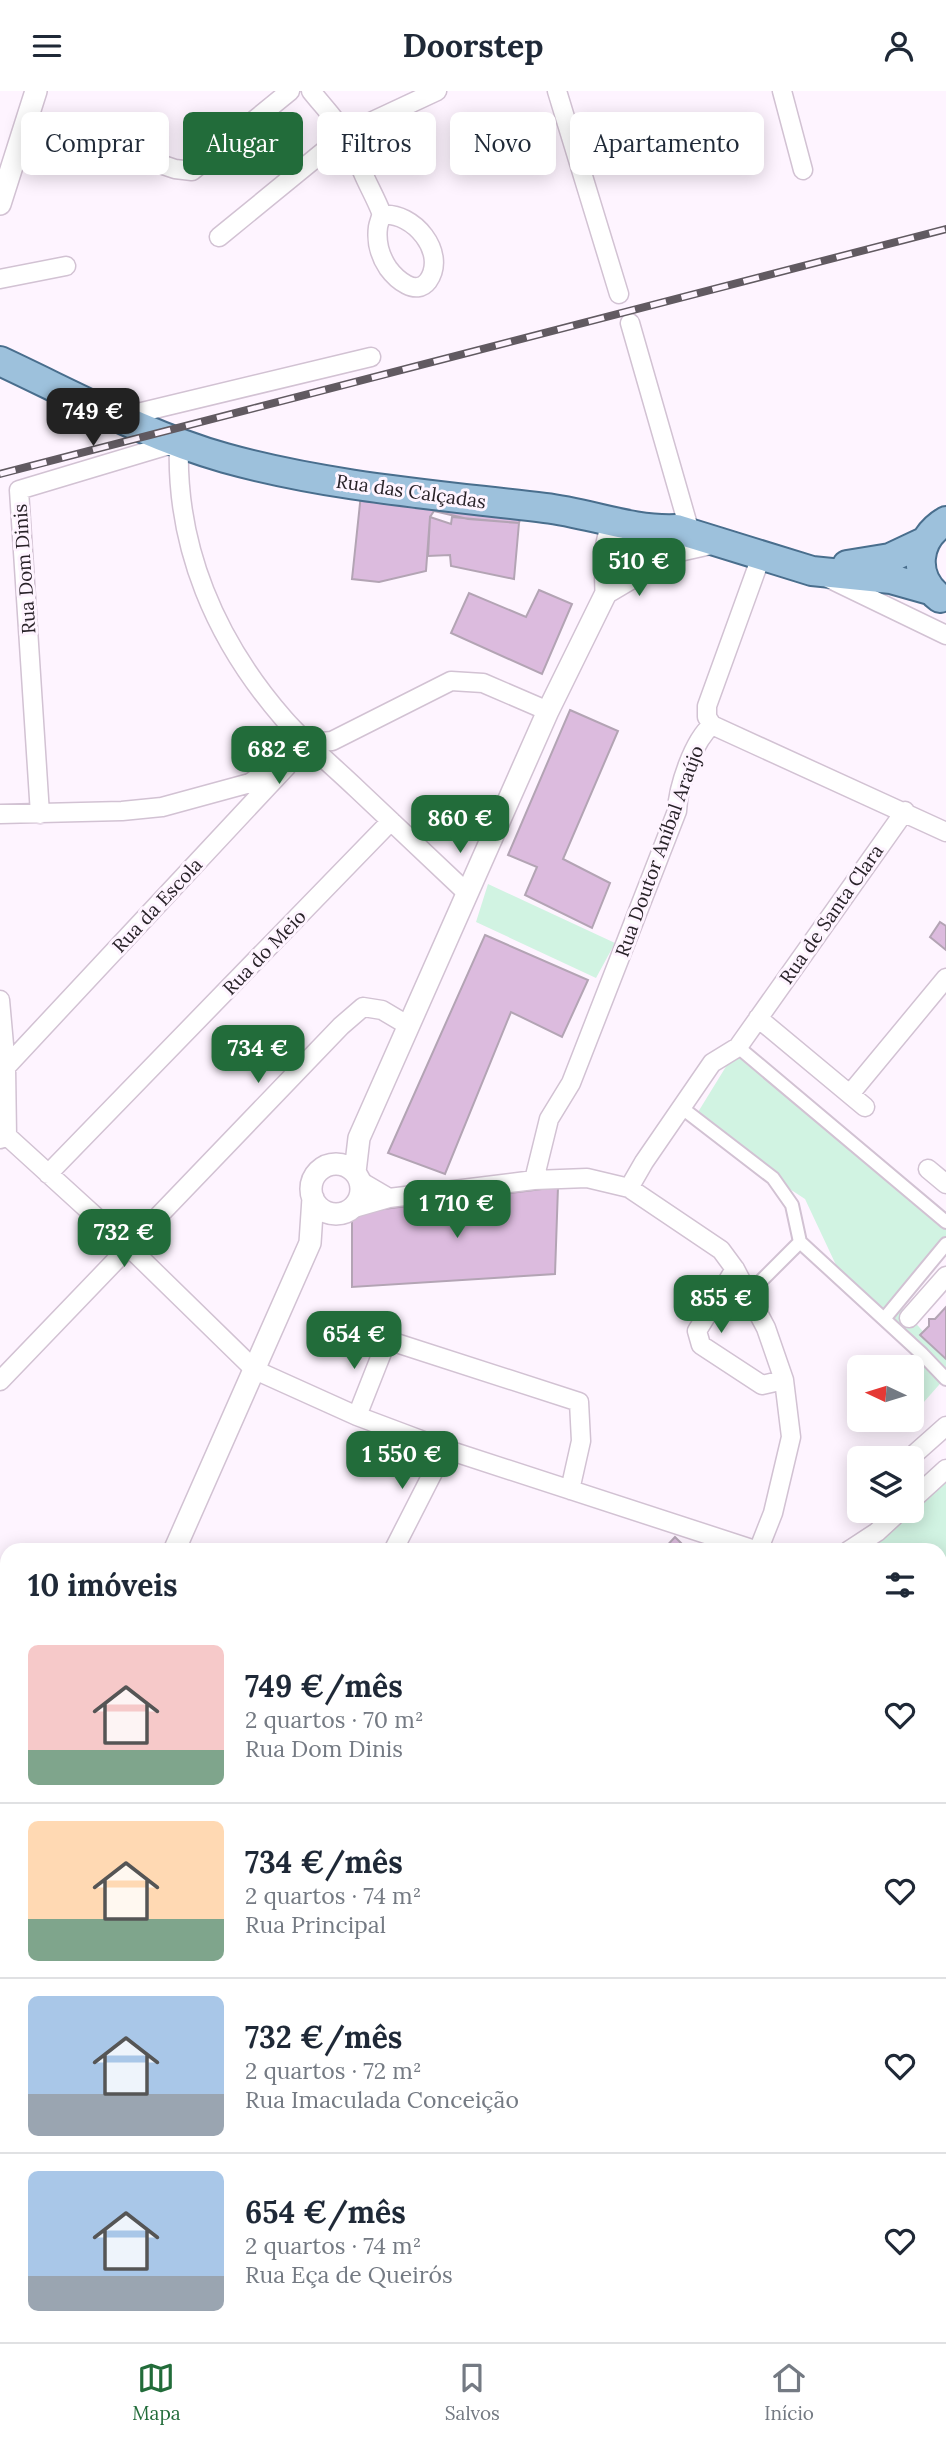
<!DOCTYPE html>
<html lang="pt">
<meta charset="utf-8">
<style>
:root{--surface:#fff;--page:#f6f6f7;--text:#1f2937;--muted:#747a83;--line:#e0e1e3;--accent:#226c3a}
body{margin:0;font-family:Lora,serif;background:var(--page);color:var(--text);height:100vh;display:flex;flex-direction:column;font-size:26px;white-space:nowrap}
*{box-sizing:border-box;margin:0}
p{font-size:23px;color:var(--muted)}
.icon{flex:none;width:38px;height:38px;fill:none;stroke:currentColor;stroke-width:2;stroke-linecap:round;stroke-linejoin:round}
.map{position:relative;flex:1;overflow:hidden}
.drawer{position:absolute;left:0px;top:1452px;width:947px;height:800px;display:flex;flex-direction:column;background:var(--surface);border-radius:21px 21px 0 0;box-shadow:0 4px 18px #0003}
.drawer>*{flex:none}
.banner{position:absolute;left:21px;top:21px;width:905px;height:63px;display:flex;gap:14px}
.needle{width:46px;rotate:274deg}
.buttons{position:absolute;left:847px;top:1264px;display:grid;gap:14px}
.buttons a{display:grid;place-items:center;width:77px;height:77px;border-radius:10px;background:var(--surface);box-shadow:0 4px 18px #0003;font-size:35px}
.price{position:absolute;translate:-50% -60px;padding:0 16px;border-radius:14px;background:var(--accent);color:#fff;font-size:23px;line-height:46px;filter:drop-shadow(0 2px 4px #0008)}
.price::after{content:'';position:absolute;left:50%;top:42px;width:21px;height:16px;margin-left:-10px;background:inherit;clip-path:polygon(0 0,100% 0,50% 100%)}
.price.current{background:#222;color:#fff}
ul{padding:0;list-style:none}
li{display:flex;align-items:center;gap:21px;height:175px;padding:0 28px}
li+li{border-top:2px solid var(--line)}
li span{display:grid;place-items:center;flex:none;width:196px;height:140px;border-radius:10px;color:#555}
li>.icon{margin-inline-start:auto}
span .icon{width:84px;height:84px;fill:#fffc;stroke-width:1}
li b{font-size:30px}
h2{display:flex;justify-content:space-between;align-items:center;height:84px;padding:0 28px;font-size:30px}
.pill{padding:0 24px;border-radius:10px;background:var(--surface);box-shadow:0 4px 18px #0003;font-size:24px;line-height:63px}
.pill.current{background:var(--accent);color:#fff}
header{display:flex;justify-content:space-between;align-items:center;height:91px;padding:0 28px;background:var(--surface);font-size:32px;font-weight:800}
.tab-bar{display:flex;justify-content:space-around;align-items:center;height:98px;border-top:2px solid var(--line);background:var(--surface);font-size:19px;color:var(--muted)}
.tab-bar a{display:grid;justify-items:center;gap:4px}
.tab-bar .current{color:var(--accent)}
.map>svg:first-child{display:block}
.medical{fill:#fee8e7}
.green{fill:#d1f3e2}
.building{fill:#dcbbde;stroke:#b3a4b4;stroke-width:2}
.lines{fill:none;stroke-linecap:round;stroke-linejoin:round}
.service-casing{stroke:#d2c2d3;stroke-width:12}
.pedestrian-casing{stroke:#d2c2d3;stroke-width:16}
.minor-casing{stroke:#d2c2d3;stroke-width:21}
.tertiary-casing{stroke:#d2c2d3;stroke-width:24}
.secondary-casing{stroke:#d2c2d3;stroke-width:28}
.primary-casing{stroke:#496e8d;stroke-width:32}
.path{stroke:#9e969f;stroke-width:3.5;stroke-dasharray:2 5;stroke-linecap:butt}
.service{stroke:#fff;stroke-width:9}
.pedestrian{stroke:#fff;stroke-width:12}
.minor{stroke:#fff;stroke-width:18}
.tertiary{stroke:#fff;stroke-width:21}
.secondary{stroke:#fff;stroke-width:24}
.primary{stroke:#9dc1dc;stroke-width:28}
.rail-casing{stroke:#615a61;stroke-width:8}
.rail{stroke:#fef4ff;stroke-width:5;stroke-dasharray:16;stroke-linecap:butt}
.labels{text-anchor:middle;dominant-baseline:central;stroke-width:6;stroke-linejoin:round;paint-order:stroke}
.street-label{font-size:19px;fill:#282228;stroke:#fef4ff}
</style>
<header><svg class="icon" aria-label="menu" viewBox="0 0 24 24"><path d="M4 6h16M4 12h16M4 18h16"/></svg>Doorstep<svg class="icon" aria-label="person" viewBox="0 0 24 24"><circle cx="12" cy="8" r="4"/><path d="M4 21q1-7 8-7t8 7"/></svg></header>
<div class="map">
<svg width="946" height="2251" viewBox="0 0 946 2251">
<rect width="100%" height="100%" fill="#fef4ff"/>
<path class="medical" d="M172,2245H836V2251H173Z"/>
<path class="green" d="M488,793L615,852L596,887L476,831Z
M738,956L946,1131V1162L902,1217L946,1266V1286L923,1312L922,1263L844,1191L805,1108L773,1087L695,1026Z
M946,1382V1530L940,1535V1460H848L903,1419H912V1412Z
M946,2047V2251H836V2245H940V2048Z
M61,2245H172L173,2251H63Z"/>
<path class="building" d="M361,403L521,425L519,432L468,428L434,420L430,426L426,480L379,491L352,488Z
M430,426L451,433L452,426L519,432L514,488L451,475L450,464L428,465Z
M539,499L572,513L542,583L451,542L469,502L526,526Z
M570,619L618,640L563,768L610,792L592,837L525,804L537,776L508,764Z
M940,831L946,835V859L930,846Z
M485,844L588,889L562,946L511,921L445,1083L388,1062Z
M558,1096L555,1183L352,1196V1122Z
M946,1216V1268L920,1244L929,1235V1228H935Z
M675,1446L689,1460H662Z
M946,1530V1566L940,1558V1535Z
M940,1559L946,1568V1624L940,1630Z
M946,1672V1725L940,1716V1677Z
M946,1734V1791L940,1795V1738Z"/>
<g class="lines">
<defs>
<path id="service" d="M0,1688L7,1691"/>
<path id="pedestrian" d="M738,956L946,1131
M682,1017L773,1087L792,1114L800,1151L922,1263L946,1288
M748,1203L800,1151
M884,1228L946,1153"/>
<path id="minor" d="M311,0C322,14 335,27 344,42C352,54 357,69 363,82C368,94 376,108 381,121C382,126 379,130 378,136C376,151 380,165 388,177C396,188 416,206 428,190C448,162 413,120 382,124
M557,0L619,203
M782,0L803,79
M27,28L175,78L192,80L290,0
M219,146L345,43L437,0
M0,188L66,175
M630,232L690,441
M121,326L371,266
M828,487L946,544
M712,634L946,741
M712,634L707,626V615L762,463
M0,723L122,720L162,716L250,692L309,652L332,650L451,590L483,592L548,620
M40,723L19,399L179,351C175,456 216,550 284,628C306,653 333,675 357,698C394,733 430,767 466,801
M0,909L6,976L7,1045
M758,927L865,1016
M6,976L287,675
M850,1003L946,887
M0,1048L7,1045L130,1157L255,1279L357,1325L445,1358L758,1460
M928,1078L946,1093
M48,1083L391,730
M534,1089L549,1028L571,992L677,720C678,696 693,650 712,634
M360,1090L389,1107
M629,1097L644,1071L712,972L738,956L905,720
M354,1117L389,1107L534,1089L587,1087L629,1097L721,1159L735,1178L766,1237L784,1289L791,1346L773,1422L758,1460
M735,1178L697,1240L701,1254L762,1294L784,1289
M909,1227L946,1185
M0,1290L341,935L363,916L382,919L409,935
M357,1325L387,1249L579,1311L581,1350L570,1399
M910,1367L946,1335
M912,1409L946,1378
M393,1460L445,1358
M848,1460L877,1441L901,1419
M0,1530L7,1534
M940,1656L946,1651
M940,1849L946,1845
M631,2251V2245"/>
<path id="tertiary" d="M0,113L36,0
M606,502L677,460L717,451
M311 1098a25 25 0 1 1 50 0a25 25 0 1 1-50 0Z
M355,1081L359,1047L548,620L606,502L605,461L609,444L623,433
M174,1460L310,1152L313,1107
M0,1840L7,1824"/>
<path id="secondary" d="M940,2034H946"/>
<path id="primary" d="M0,270C73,304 147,345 225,367C329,396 438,404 545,417C589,422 631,440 676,438L812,480L891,488L930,499
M847,474L890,467L924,451
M940,507C912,486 915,448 946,430
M0,2028L7,2037
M5,2104L7,2135
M0,2184L7,2196
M34,2245L37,2251"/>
</defs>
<use href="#service" class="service-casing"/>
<use href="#pedestrian" class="pedestrian-casing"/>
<use href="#minor" class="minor-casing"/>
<use href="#tertiary" class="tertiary-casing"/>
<use href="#secondary" class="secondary-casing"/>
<use href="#primary" class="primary-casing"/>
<path class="path" d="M0,2223L7,2235"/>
<use href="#service" class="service"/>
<use href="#pedestrian" class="pedestrian"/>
<use href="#minor" class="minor"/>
<use href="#tertiary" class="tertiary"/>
<use href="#secondary" class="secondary"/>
<use href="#primary" class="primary"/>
<defs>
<path id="rail" d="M0,383L946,138"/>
</defs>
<use href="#rail" class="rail-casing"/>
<use href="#rail" class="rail"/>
</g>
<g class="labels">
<g class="street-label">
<text transform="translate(411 400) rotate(8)">Rua das Calçadas</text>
<text transform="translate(24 478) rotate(-94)">Rua Dom Dinis</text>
<text transform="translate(659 760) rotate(-70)">Rua Doutor Aníbal Araújo</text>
<text transform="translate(157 814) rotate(-47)">Rua da Escola</text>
<text transform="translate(831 823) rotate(-55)">Rua de Santa Clara</text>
<text transform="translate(264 861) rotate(-46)">Rua do Meio</text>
</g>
</g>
</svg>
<div class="buttons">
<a><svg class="needle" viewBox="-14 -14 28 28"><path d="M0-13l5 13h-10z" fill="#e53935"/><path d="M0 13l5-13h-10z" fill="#747a83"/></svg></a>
<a><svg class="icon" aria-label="layers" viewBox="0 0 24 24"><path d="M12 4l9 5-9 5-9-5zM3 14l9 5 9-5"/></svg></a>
</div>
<b class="price current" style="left:93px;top:357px">749 €</b>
<b class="price" style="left:639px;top:507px">510 €</b>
<b class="price" style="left:279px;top:695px">682 €</b>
<b class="price" style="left:460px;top:764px">860 €</b>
<b class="price" style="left:258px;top:994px">734 €</b>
<b class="price" style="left:457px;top:1149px">1 710 €</b>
<b class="price" style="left:124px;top:1178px">732 €</b>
<b class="price" style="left:721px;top:1244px">855 €</b>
<b class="price" style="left:354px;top:1280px">654 €</b>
<b class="price" style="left:402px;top:1400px">1 550 €</b>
<div class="banner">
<a class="pill">Comprar</a>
<a class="pill current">Alugar</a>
<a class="pill">Filtros</a>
<a class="pill">Novo</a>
<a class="pill">Apartamento</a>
</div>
<section class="drawer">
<h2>10 imóveis<svg class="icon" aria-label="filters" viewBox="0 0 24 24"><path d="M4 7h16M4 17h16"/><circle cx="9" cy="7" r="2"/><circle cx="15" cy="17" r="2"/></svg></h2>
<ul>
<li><span style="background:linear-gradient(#f6c9c9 75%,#7fa58c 0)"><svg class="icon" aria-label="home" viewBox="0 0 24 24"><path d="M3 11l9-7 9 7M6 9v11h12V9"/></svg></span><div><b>749 €/mês</b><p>2 quartos · 70 m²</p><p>Rua Dom Dinis</p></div><svg class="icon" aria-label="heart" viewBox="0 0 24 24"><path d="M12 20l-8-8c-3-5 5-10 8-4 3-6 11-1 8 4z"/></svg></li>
<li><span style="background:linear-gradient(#ffd9b3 70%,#7fa58c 0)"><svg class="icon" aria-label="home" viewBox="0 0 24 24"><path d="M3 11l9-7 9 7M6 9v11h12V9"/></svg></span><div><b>734 €/mês</b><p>2 quartos · 74 m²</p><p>Rua Principal</p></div><svg class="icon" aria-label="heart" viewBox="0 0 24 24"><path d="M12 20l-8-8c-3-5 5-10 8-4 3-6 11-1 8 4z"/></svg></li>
<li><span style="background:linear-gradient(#a9c7e8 70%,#9aa5b1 0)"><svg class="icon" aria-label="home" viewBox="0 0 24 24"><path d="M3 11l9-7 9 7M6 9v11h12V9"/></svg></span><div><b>732 €/mês</b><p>2 quartos · 72 m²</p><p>Rua Imaculada Conceição</p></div><svg class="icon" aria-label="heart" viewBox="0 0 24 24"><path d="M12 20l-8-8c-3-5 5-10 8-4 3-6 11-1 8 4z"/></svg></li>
<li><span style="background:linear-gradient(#a9c7e8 75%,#9aa5b1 0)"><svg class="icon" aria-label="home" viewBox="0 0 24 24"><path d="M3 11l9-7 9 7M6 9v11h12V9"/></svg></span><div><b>654 €/mês</b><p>2 quartos · 74 m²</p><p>Rua Eça de Queirós</p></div><svg class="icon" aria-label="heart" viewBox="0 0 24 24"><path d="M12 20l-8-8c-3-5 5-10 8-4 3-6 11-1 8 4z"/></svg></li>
</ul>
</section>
</div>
<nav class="tab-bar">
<a class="current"><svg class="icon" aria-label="map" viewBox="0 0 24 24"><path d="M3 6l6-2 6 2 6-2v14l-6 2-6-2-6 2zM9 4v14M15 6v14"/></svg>Mapa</a>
<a><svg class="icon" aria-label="saved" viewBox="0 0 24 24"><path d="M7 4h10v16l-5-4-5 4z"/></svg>Salvos</a>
<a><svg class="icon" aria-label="home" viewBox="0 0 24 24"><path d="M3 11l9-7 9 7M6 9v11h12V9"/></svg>Início</a>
</nav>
